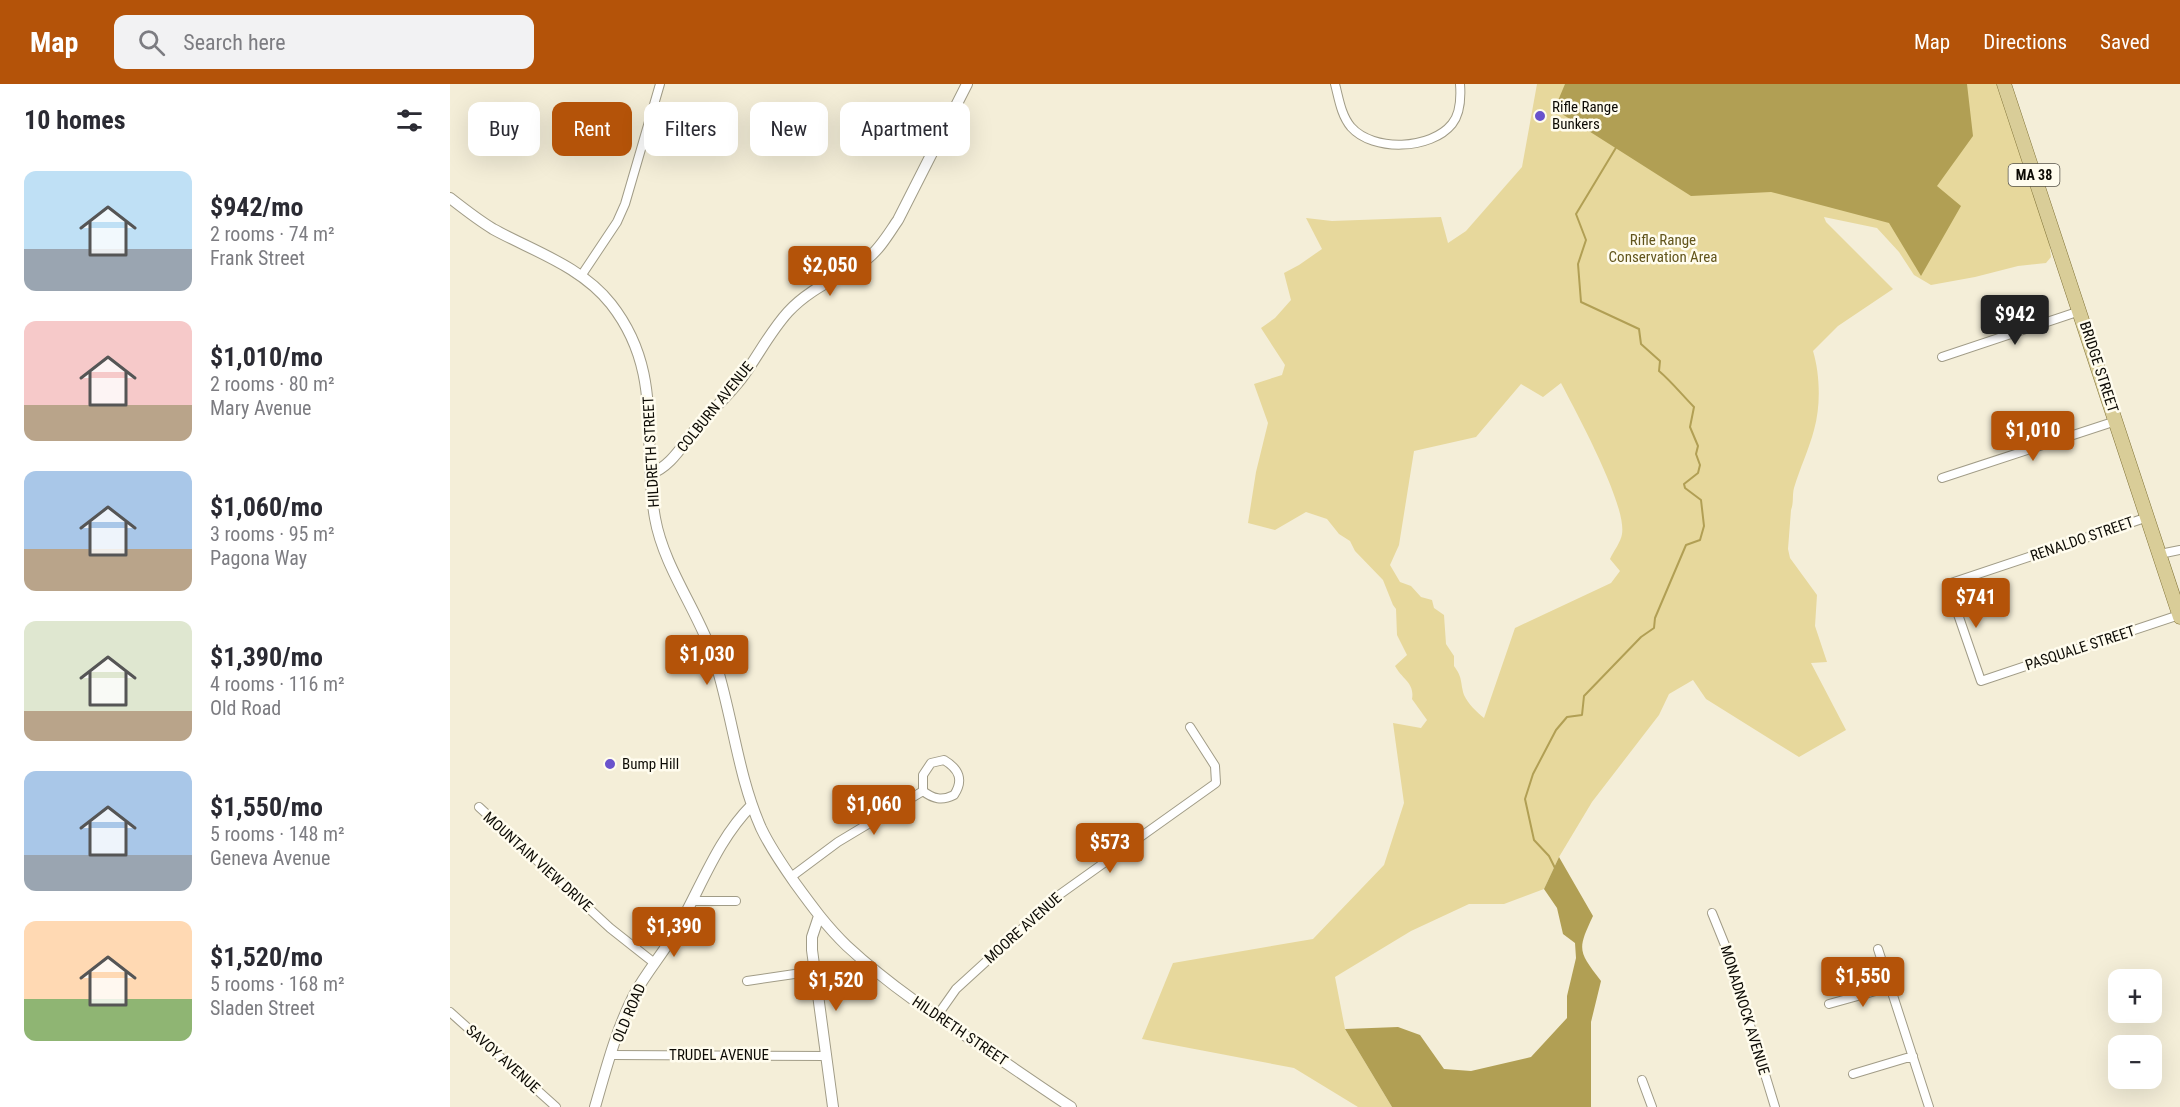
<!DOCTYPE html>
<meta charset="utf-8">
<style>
:root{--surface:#fff;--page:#f2f2f3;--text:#2b2b33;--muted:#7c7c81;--accent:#b45309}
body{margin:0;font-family:"Roboto Condensed",sans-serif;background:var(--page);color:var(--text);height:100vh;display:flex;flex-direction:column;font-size:22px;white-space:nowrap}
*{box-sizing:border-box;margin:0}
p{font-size:20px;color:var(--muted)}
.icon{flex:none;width:33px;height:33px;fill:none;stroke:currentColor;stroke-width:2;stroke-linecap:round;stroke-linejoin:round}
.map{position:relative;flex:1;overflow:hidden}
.details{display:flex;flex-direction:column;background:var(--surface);width:450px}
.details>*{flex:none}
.hud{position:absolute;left:18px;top:18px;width:570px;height:54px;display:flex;gap:12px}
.buttons{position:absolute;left:1658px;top:885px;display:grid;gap:12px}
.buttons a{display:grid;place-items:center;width:54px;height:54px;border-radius:12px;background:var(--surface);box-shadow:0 6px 24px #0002;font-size:30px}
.price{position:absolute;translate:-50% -51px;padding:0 14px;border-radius:6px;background:var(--accent);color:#fff;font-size:20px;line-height:39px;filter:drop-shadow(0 2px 3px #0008)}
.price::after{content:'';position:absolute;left:50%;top:36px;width:18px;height:14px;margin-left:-9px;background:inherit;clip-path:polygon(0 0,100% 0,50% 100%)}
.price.selected{background:#222;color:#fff}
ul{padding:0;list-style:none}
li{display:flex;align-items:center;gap:18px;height:150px;padding:0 24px}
li span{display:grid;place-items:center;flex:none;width:168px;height:120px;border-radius:12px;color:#555}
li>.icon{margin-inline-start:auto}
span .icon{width:72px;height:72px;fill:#fffc;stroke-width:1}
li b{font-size:26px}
h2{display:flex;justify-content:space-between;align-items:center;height:72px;padding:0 24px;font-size:26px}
.pill{padding:0 21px;border-radius:12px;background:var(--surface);box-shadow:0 6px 24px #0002;font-size:21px;line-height:54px}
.pill.selected{background:var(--accent);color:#fff}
header{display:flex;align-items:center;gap:36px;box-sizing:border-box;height:84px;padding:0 30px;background:var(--accent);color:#fff}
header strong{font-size:28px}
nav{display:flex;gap:33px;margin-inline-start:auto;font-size:21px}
.search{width:420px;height:54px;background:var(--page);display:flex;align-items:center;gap:15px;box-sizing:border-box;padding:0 21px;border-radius:12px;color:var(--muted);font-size:22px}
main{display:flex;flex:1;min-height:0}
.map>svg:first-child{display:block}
.green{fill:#e7d89c;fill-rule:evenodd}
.water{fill:#b19f54}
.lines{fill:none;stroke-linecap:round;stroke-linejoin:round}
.stream{stroke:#b19f54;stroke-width:2}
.minor-casing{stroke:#a19c87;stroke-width:10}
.tertiary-casing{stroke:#a19c87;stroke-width:12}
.primary-casing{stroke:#817338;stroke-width:15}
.minor{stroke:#fff;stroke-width:8}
.tertiary{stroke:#fff;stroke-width:10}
.primary{stroke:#d9cd98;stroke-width:14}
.poi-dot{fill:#6a53cc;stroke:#fffcee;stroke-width:2}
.labels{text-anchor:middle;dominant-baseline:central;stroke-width:5;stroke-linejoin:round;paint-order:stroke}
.shield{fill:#fffcee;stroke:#56534b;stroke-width:1.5}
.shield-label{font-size:14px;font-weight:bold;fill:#0d0b05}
.poi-label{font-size:15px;fill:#0d0b05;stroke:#fffcee;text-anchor:start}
.park-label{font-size:15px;fill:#62551c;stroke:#fffcee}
.street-label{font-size:15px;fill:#0d0b05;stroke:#fffcee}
</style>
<header>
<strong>Map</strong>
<div class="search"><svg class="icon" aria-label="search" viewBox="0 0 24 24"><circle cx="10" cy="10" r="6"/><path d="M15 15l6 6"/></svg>Search here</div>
<nav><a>Map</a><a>Directions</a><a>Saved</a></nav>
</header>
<main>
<section class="details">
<h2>10 homes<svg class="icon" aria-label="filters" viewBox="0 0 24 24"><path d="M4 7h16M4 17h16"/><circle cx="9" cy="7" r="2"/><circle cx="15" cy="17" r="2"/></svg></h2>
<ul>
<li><span style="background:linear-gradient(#bfe0f5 65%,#9aa5b1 0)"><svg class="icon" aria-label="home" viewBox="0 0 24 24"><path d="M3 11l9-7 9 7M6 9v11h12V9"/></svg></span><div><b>$942/mo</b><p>2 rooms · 74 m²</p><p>Frank Street</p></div></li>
<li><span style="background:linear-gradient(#f6c9c9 70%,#b9a48a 0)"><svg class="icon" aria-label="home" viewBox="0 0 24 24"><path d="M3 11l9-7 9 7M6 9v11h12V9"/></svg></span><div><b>$1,010/mo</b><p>2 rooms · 80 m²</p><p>Mary Avenue</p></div></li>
<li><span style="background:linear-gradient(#a9c7e8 65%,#b9a48a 0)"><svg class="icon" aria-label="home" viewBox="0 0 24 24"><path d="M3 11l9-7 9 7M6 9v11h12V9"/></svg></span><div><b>$1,060/mo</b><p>3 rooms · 95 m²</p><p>Pagona Way</p></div></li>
<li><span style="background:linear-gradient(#dfe7d0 75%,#b9a48a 0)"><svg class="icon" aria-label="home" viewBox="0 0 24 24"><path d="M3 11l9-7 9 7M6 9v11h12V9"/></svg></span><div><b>$1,390/mo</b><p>4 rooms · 116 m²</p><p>Old Road</p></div></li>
<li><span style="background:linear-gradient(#a9c7e8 70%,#9aa5b1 0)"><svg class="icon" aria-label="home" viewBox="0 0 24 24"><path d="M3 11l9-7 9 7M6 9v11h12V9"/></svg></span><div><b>$1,550/mo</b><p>5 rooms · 148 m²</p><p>Geneva Avenue</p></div></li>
<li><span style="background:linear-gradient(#ffd9b3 65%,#8fb573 0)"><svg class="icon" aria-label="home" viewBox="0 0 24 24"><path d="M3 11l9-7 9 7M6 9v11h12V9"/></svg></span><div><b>$1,520/mo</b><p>5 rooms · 168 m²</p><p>Sladen Street</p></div></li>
</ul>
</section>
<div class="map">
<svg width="1730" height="1023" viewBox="0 0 1730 1023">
<rect width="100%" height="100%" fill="#f4eed8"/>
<path class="green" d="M1087,0H1547L1599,156L1601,173L1596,179L1568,182L1525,193L1481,201L1464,191L1449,168L1427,144L1374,133L1376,138L1443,205L1388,242L1363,267C1370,290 1371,322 1364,346C1359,365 1350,384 1344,404C1342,411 1344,419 1341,426L1338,465L1340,474L1367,511L1365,542L1377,578L1361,579L1396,646L1349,673L1256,615L1243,596L1219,610L1209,631L1142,718L1109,773L1094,805L1054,820H1019L961,847L885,893L895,945L942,1023H908L844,984L692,955L723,879L863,855L934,781L954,719L943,639L971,644L977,636L962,615C965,599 952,595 945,582L957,571L947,551L946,525L943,521L933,496L905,467L900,457L889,450L877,435L856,428L825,446L798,439L806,388L818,339L804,300L832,291L835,281L811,244L825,234L841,216L834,189L849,181L872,165L856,134L882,137L991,133L998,159L1016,147L1072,83ZM1111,299C1126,328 1177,421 1172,450C1171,458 1163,468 1160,475L1170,487L1161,499L1065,544L1034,634C1027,628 1018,620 1014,611C1010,598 1013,594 1004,582V572L996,560L994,531L984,524L982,516L971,513L961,502L950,498L940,481L949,461L964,367L1026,353L1071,300L1093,313Z"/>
<path class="water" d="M1115,0H1517L1523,52L1487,102L1511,122L1471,192L1439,139L1321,108L1241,112L1112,30L1107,19Z
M1109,773L1143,832C1127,866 1128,867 1151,897L1141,938V1023H942L895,945L948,943L970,951L994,985L1021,987L1081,973L1117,934V912L1126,874L1125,859L1113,850L1107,824L1094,805Z"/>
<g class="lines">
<path class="stream" d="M1105,784L1099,772L1084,756L1075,715L1083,690L1106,646L1117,633L1132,631L1134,612L1191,553L1204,544L1205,534L1236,461L1250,456L1254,442L1251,416L1235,404L1234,400L1248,389L1250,381L1246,370L1248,362L1240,343L1244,323C1232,311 1222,298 1209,287L1210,277L1191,260L1189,245L1131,218L1128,180L1136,156L1126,130L1167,62"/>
<defs>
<path id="minor" d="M885,0C889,15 891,31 901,43C923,68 981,66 1002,40C1011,29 1011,13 1010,0
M131,192L167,138L175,120L210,0
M1492,273L1630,227
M1492,394L1666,337
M1698,433L1498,500L1502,513L1531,597L1729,531
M1710,470L1730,466
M29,723L160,844L203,878
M341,793L388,758L473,707V691L481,679L494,676C509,685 514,696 504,711C492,717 483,715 473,707
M242,817H286
M1262,829L1277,866L1325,1023
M1428,865L1479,1023
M297,897L365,887
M1379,920L1440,903
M0,928L106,1023
M487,932L506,905L609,811L766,699L765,682L740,643
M161,971L377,972
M1403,990L1463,972
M1192,996L1202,1023"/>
<path id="tertiary" d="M0,114C14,125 28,136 43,145C83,167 131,182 161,220C215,289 191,356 205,434C214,485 251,531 266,580C283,635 288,692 311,744C320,763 333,782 345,799C361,821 377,843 397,862C439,901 487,933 534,964C563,984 592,1004 621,1023
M200,390C221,382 231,363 245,346C259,329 277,313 291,295C307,274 319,249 338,228C360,204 390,193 417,175C430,165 439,149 448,136L517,0
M369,832L362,853V866L383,1023
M145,1023C156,985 166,946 184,911C198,885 218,864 231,838C253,798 269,754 302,721"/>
<path id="primary" d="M1554,0L1730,533"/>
</defs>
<use href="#minor" class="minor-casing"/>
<use href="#tertiary" class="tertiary-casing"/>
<use href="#primary" class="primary-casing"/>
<use href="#minor" class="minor"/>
<use href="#tertiary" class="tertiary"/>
<use href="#primary" class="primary"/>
</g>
<g class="poi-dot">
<circle cx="1090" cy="32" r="6"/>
<circle cx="160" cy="680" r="6"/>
</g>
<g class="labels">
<rect class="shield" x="1558.5" y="80" width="51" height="22" rx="4.5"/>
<g class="shield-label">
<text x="1584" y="91">MA 38</text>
</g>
<g class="poi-label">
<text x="1102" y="23">Rifle Range<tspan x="1102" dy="17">Bunkers</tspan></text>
<text x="172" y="680">Bump Hill</text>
</g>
<g class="park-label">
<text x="1213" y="156">Rifle Range<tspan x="1213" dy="17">Conservation Area</tspan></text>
</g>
<g class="street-label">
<text transform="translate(1649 283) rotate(72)">BRIDGE STREET</text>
<text transform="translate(265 323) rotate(-51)">COLBURN AVENUE</text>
<text transform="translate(201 368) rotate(-93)">HILDRETH STREET</text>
<text transform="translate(1632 455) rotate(-19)">RENALDO STREET</text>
<text transform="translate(1630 564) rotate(-18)">PASQUALE STREET</text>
<text transform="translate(88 778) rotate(42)">MOUNTAIN VIEW DRIVE</text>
<text transform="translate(573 844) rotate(-42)">MOORE AVENUE</text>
<text transform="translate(1295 926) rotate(73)">MONADNOCK AVENUE</text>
<text transform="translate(179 929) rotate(-67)">OLD ROAD</text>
<text transform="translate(510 947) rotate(34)">HILDRETH STREET</text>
<text x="269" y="971">TRUDEL AVENUE</text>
<text transform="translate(53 975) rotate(42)">SAVOY AVENUE</text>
</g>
</g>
</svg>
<div class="buttons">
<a>+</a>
<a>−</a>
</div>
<b class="price" style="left:380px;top:213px">$2,050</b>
<b class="price selected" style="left:1565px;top:262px">$942</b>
<b class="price" style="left:1583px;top:378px">$1,010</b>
<b class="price" style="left:1526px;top:545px">$741</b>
<b class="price" style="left:257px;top:602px">$1,030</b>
<b class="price" style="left:424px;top:752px">$1,060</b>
<b class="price" style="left:660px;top:790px">$573</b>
<b class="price" style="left:224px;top:874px">$1,390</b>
<b class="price" style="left:1413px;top:924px">$1,550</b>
<b class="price" style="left:386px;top:928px">$1,520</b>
<div class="hud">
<a class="pill">Buy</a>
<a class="pill selected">Rent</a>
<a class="pill">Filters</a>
<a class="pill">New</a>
<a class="pill">Apartment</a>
</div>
</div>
</main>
